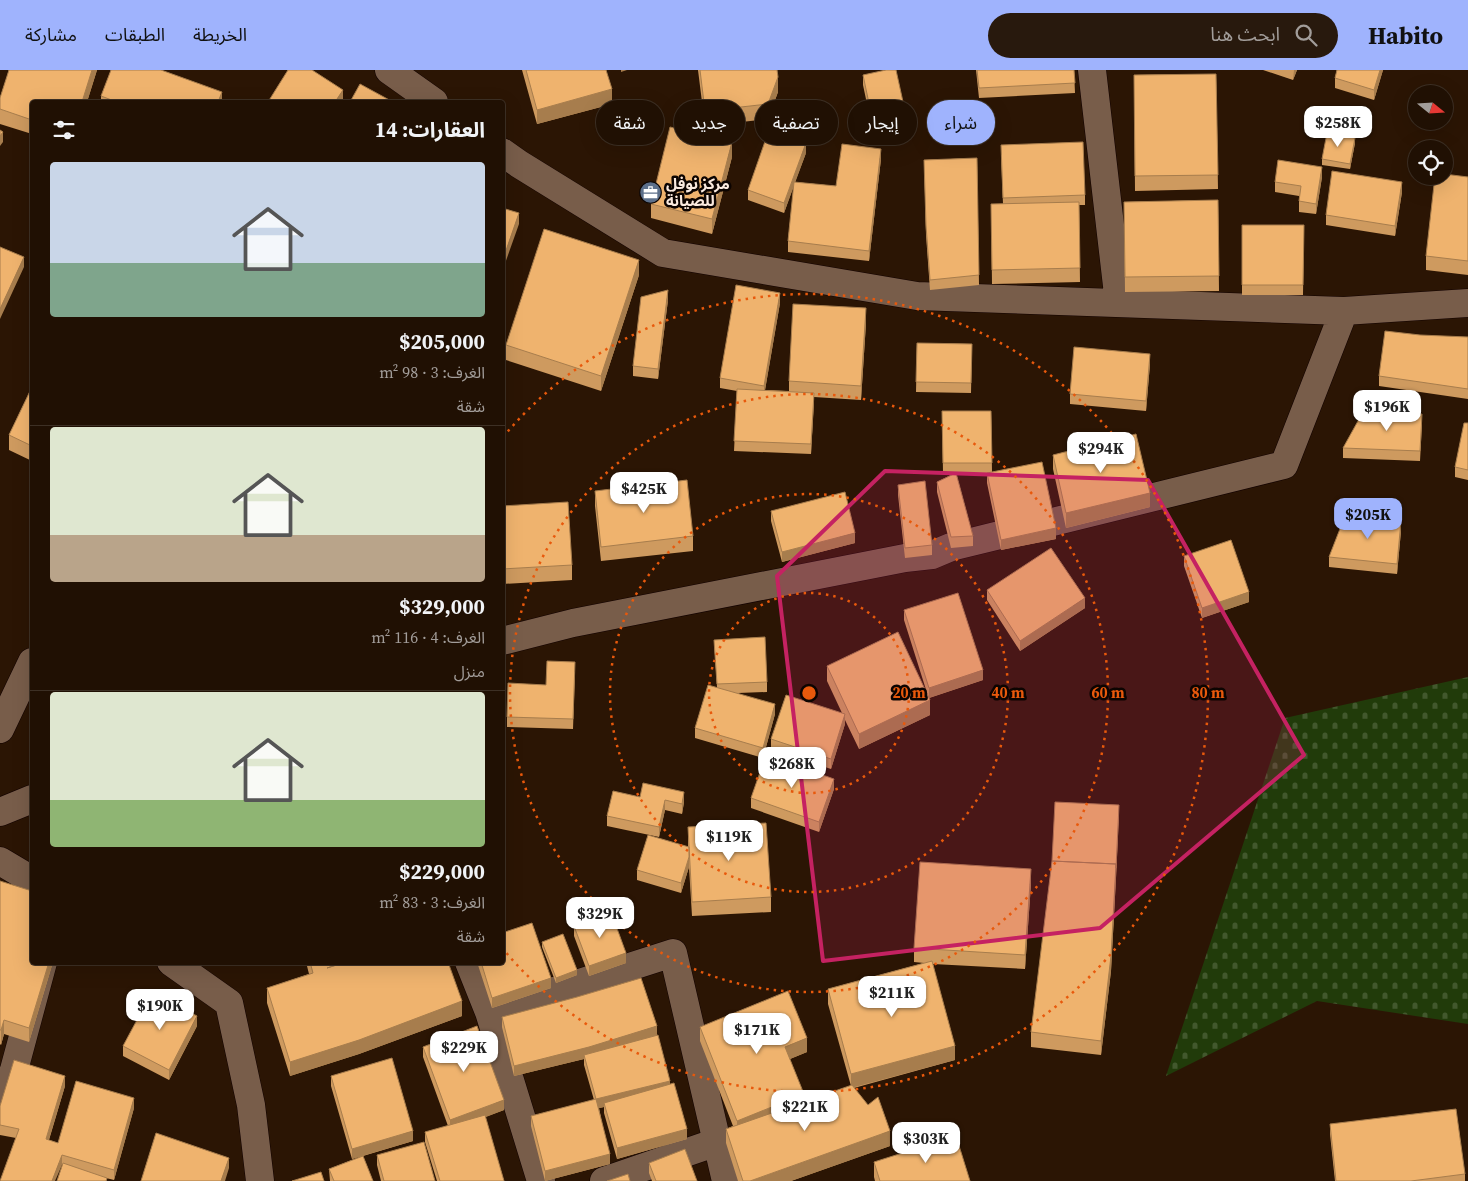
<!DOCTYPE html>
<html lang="ar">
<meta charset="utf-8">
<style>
:root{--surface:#201003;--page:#28190d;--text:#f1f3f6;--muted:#a29d9a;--line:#3d3025;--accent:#9fb3fd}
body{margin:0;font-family:"Source Serif 4","Noto Sans Arabic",serif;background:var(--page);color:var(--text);direction:rtl;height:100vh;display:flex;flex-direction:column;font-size:19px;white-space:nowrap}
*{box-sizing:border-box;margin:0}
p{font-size:16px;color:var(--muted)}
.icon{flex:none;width:28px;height:28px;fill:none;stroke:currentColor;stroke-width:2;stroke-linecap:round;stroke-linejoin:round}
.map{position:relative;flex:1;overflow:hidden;direction:ltr}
.panel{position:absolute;left:30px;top:30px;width:475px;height:865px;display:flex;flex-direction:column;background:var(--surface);border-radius:5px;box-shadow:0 5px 20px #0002,0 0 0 1px var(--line);direction:rtl}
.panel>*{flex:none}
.banner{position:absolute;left:520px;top:30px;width:475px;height:45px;direction:rtl;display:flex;gap:10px}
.needle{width:32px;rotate:108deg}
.tools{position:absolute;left:1408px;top:15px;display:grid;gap:10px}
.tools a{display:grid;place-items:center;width:45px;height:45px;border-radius:50%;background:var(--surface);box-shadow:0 5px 20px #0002,0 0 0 1px var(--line);font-size:25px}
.price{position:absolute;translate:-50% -42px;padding:0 11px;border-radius:10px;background:#fff;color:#222;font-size:16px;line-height:32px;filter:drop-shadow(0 1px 2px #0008)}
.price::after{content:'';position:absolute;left:50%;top:30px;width:15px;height:11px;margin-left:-8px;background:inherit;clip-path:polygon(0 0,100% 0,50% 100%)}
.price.active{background:var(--accent);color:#111}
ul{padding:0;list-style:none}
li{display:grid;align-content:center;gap:10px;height:265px;padding:0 20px}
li+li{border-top:1px solid var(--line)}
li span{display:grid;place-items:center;height:155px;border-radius:5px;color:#555}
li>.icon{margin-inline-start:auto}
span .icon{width:90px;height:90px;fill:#fffc;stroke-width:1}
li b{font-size:21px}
h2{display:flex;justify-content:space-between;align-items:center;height:60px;padding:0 20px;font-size:21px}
.chip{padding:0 18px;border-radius:22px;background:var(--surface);box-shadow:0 5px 20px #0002,0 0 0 1px var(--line);font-size:18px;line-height:45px}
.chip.active{background:var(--accent);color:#111}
header{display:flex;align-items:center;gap:30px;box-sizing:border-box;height:70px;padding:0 25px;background:var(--accent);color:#111}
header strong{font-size:24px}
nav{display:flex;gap:28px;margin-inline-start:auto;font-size:18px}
.search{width:350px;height:45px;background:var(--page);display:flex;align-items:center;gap:12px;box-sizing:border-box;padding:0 18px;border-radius:28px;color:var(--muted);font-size:19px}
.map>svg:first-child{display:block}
.cemetery{fill:url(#cemetery-stones)}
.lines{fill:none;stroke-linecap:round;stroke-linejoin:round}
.minor-casing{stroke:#120200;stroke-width:29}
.minor{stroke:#785d4a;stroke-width:28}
.wall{fill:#ce9a5f}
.shaded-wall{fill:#a77d4d}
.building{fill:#efb36e;stroke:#a77d4d}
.marked{fill:#c52262;fill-opacity:0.2;stroke:#c52262;stroke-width:4;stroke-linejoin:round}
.ring{fill:none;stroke:#e8590c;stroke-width:2.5;stroke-dasharray:2.5 5}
.labels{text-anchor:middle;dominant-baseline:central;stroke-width:5;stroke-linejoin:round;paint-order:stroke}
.poi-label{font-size:15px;font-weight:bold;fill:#faeadf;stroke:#0c0401;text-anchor:start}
.centre{fill:#e8590c;stroke:#0c0401;stroke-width:2.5}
.ring-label{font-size:15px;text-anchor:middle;font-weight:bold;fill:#e8590c;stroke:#0c0401;stroke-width:5;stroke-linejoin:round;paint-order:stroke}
</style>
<header>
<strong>Habito</strong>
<div class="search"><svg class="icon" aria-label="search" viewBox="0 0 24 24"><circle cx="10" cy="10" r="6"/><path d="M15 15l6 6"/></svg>ابحث هنا</div>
<nav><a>الخريطة</a><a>الطبقات</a><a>مشاركة</a></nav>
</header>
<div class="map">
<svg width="1468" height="1111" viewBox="0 0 1468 1111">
<defs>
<pattern id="cemetery-stones" width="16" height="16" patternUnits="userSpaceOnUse" patternTransform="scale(1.25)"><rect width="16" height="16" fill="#213b0a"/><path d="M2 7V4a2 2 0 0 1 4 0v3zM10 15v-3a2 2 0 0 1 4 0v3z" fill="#42582d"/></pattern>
</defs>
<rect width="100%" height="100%" fill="#2b1504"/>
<path class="cemetery" d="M1468,607V954L1317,931L1166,1006L1285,648Z"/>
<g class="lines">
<defs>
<path id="minor" d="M389,0L434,32
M1092,0L1119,233
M502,82L519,94L663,183L917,226L1344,241L1468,233
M502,571L573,553L905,488L932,485L951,477L1284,395L1344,241
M0,659L32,592
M0,742L32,729
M0,791L32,810
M171,892L229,933L251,1035L260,1111
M469,892L489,942L541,1111
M489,942L673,883L726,1111
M0,1035L14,1000L43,892
M604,1111L717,1072"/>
</defs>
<use href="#minor" class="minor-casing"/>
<use href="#minor" class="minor"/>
</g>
<path class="wall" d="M9,0H97L87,32H32V64L0,54V28Z
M522,0H606L612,34L537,54Z
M698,0H777L778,22L768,49L705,56Z
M976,0H1074L1075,23L979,28Z
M1263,0H1297L1293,10Z
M1337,0H1383L1374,30L1335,18V8Z
M1216,4L1218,119L1135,121L1134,5Z
M863,5L907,60L874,67L863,15Z
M101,26L222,32H101Z
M1355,73L1350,99L1322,95V89Z
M806,83L795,112L836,116L881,89L869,191L788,182V171L794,115L784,143L748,130V120Z
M1001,85L1085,125V135H1079L1080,212L992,214L991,134H1003Z
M732,87L712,164L651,148V134Z
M977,88L979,215L930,220L926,165L924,90Z
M1322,107L1316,144L1299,142V126L1275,122V112Z
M1468,107V205L1426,200V186Z
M1402,122L1395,166L1326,155V145Z
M1218,130L1219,221L1125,222L1124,132Z
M1242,155H1304L1303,225H1242Z
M639,205L601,321L506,290V275Z
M668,230L658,309L633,306V296Z
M780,233L765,320L789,321V311L866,253L861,330L814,327L811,384L734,381L737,321L720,318V308Z
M1468,267V329L1379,316V306Z
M917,273L972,274L971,323L916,322Z
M1150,294L1146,341L1070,334V324Z
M32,317V391L9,380V365Z
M942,341H991L992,402L1056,469L1001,480L987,413V403H989H956L973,466V476L951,478L937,422V412L955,403H943Z
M1468,353V410L1455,407V397Z
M1422,354L1420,391L1343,388V378Z
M1053,385L1150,437L1066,458L1053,399Z
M898,415L932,475V485L905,488L898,425Z
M595,421L693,466V481L601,491L595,436Z
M502,436L572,495V510L502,514Z
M771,441L855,473L782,492L771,451Z
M1401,461L1397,504L1329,497V487Z
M1184,486L1249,532L1202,548L1184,496Z
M987,520L1085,538L1020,581L987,530Z
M904,540L983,610L929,628L930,645L859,679L845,650V654L831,699L771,679V669L842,643L827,611V596L928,626L904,550Z
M714,570L767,612V622L738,623L775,644L763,688L695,668V658L717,617Z
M575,602L573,659L507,657V647L546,615Z
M834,719L819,762L751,738V728Z
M640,727L684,732L682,744L665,740L659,767L607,756V746Z
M1119,745L1116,808L1111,901L1101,985L1031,977V962Z
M688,757L771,827V842L692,846L689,797L681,823L637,810V800L688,777Z
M0,811L32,892H53L29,972L4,964L1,975L0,974Z
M1031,814L1025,899L933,894L955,990L854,1018L890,1076L791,1111H738L726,1073V1059L733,1056L700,971V957L807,982L790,989L804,1032L851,1016L828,934V919L924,893L914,892V878Z
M574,856L626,893L589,906L574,866Z
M542,872L577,905L556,913L542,877Z
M306,892H448L462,946L359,984L290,1006L267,933V918L309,904Z
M477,892H502L551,918L492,938Z
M502,947L657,966L670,1014L687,1069L617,1089L604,1043V1037L599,1038L610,1094L545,1111L531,1056V1046L594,1030L584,995V989L514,1006L502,957Z
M197,956L169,1010L123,986V976Z
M423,977L504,1040L485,1047L504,1111H437L425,1072V1062L448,1056L423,987Z
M331,1006L413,1071L363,1086L373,1111H330L329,1099L362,1086L352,1089L331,1016Z
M65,1016L49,1070L58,1073L134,1038L114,1110L102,1107L107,1111L62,1095L16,1068L0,1065V1036Z
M1330,1054L1465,1104V1111H1335L1330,1064Z
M377,1085L435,1111H381L377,1095Z
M874,1092L970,1111H875L874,1107Z
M649,1093L697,1111H652L649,1103Z"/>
<path class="shaded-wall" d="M92,0H97L87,32H82Z
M621,0H627L621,2Z
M1294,0H1297L1293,10Z
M1380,0H1383L1374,30V20Z
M778,7V22L768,49V34Z
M612,19V34L537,54V40Z
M343,20V30L341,32H335Z
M222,22V32H218Z
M907,50V60L874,67V57Z
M3,62V72L0,76V66Z
M1355,68V73L1350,99V94Z
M732,72V87L712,164V149Z
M806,73V83L784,143V133Z
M881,79V89L869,191V181Z
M1322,97V107L1316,144V134Z
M1402,112V122L1395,166V156Z
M519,143V154L502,202V192Z
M24,187V197L0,249V239Z
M639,190V205L601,321V306Z
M668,220V230L658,309V299Z
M780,223V233L764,326V316Z
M866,238V253L861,330V316Z
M1150,284V294L1146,341V331Z
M814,323V333L811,384V374Z
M1150,423V437L1066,458V443Z
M1401,451V461L1397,504V494Z
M1056,458V469L1001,480V470Z
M855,463V473L782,492V482Z
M1249,522V532L1202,548V538Z
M1085,528V538L1020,581V571Z
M983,600V610L929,628V618Z
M930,630V645L859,679V664Z
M775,634V644L763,688V678Z
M845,644V654L831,699V689Z
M834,709V719L819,762V752Z
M684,722V732L682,744V734Z
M665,730V740L659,767V757Z
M1119,735L1116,808L1111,901L1101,985V971Z
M689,787V797L681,823V813Z
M1031,799V814L1025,899V885Z
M626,883V893L589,906V896Z
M49,892H53L29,972V958Z
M577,900V905L556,913V908Z
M551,908V918L492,938V928Z
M462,931V946L359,984L290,1006V992Z
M197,946V956L169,1010V1000Z
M4,950V964L1,975V960Z
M657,956V966L584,985V989L514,1006V996Z
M807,968V982L785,991V977Z
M955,976V990L851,1018V1004Z
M65,1006V1016L46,1079V1069Z
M670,1011V1021L604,1033V1037L596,1039V1029Z
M804,1024V1039L737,1066V1051Z
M134,1028V1038L114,1110V1100Z
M504,1030V1040L450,1061V1050Z
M687,1059V1069L617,1089V1078Z
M413,1061V1071L352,1089V1079Z
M890,1061V1076L791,1111H750Z
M610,1084V1094L545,1111V1101Z
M62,1085V1095L55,1111H52Z
M229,1088V1098L225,1111H221Z"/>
<path class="building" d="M9,0H92L82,32H32V50L0,39V28Z
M111,0H161L222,22L218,32H117L101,26Z
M288,0H312L343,20L335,32H268Z
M526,0H606L612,19L537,40Z
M700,0H777L778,7L768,34L705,41Z
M886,0H896L907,50L874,57L863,5Z
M977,0H1074L1075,13L979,18Z
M1337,0H1380L1374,20L1335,8Z
M1216,4L1218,105L1135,106L1134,5Z
M360,14L393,32H350Z
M670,57L732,72L712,149L651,134Z
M0,60L3,62L0,66Z
M769,60L806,73L784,133L748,120Z
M1327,63L1355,68L1350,94L1322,89Z
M1083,72L1085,125L1003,128L1001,75Z
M842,74L881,79L869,181L788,171L794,112L836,116Z
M977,88L979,205L930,210L926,155L924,90Z
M1278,90L1322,97L1316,134L1299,131L1301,116L1275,112Z
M1332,101L1402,112L1395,156L1326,145Z
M1444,104L1468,107V191L1426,186L1435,106H1444Z
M1218,130L1219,206L1125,207L1124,132Z
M1079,132L1080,198L992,200L991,134Z
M502,138L519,143L502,192Z
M1242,155H1304L1303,215H1242Z
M544,159L639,190L601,306L506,275Z
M0,177L24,187L0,239Z
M736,215L780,223L764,316L720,308Z
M668,220L658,299L633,296L641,227Z
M793,234L866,238L861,316L789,311Z
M1385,261L1420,265L1468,267V319L1379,306Z
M917,273L972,274L971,313L916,312Z
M1074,277L1150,284L1146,331L1070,324Z
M32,317V376L9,365Z
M737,319L814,323L811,374L734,371Z
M942,341H991L992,393H943Z
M1363,342L1422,344L1420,381L1343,378Z
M1464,353H1468V400L1455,397Z
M1136,364L1150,423L1066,443L1053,385Z
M1042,392L1056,458L1001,470L987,403Z
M956,403L973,466L951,467L937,412Z
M687,410L693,466L601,477L595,421Z
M925,411L932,475L905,478L898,415Z
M845,422L855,463L782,482L771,441Z
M568,432L572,495L502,499V436Z
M1345,446L1401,451L1397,494L1329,487Z
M1231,470L1249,522L1202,538L1184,486Z
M1051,478L1085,528L1020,571L987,520Z
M958,523L983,600L929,618L904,540Z
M898,562L930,630L859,664L827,596Z
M765,567L767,612L717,614L714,570Z
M547,591L575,592L573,649L507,647L508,613L546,615Z
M708,615L775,634L763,678L695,658Z
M786,625L845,644L831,689L771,669Z
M766,685L834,709L819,752L751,728Z
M643,713L684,722L682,734L665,730L659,757L607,746L613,721L640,727Z
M1055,732L1119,735L1116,798V794L1052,791Z
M766,753L771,827L692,832L688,757Z
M648,765L689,777V787L681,813L637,800Z
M1052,791L1116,794L1111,886L1101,971L1031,962Z
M920,792L1031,799L1025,885L914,878Z
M0,811L32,821V892H49L29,958L4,950L1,960H0Z
M611,842L626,883L589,896L574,856Z
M532,853L551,908L492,928L481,892H502V863Z
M563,864L577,900L556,908L542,872Z
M932,891L955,976L851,1004L828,919Z
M310,892H345L327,898L347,892H448L462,931L359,970L290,992L267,918L313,903Z
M641,908L657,956L589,977L514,996L502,947L577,927Z
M788,921L807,968L785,977L804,1024L737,1051L700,957Z
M152,922L197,946L169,1000L123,976Z
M477,956L504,1030L450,1050L423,977Z
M658,965L670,1011L596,1029L584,985Z
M392,988L413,1061L352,1079L331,1006Z
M14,990L65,1006L46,1069L58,1073L76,1011L134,1028L114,1100L62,1085L52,1111H0L19,1059L0,1055V1036Z
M674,1013L687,1059L617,1078L604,1033Z
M852,1015L868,1035L878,1027L890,1061L750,1111H743L726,1059Z
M596,1029L610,1084L545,1101L531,1046Z
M1456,1039L1465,1104L1411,1111H1336L1330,1054Z
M485,1045L504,1111H440L425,1062Z
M156,1063L229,1088L221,1111H141Z
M956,1066L970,1111H880L874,1092Z
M424,1072L435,1111H384L377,1085Z
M685,1079L697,1111H656L649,1093Z
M363,1086L373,1111H334L329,1099Z
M63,1093L107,1108L106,1111H57Z
M321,1102L324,1111H292Z
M628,1104L630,1111H607Z"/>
<path class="marked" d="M885,401L1148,410L1304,685L1100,858L823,891L777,506Z"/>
<g class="ring">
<circle cx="809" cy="623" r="100"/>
<circle cx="809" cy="623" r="199"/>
<circle cx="809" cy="623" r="299"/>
<path d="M503 367A399 399 0 1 1 503 879"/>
</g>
<defs>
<symbol id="office-disc" viewBox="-11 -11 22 22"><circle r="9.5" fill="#5c6f8a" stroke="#0c0401"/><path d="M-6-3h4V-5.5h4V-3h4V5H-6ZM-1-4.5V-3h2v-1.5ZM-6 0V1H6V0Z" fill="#fff"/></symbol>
</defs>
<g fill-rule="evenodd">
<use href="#office-disc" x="638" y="110" width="25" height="25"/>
</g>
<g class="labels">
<g class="poi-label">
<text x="666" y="113">مركز نوفل<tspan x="666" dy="17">للصيانة</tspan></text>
</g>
</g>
<circle cx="809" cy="623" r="8" class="centre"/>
<g class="ring-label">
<text x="909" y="628">20 m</text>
<text x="1008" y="628">40 m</text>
<text x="1108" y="628">60 m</text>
<text x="1208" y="628">80 m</text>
</g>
</svg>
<div class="tools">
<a><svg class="needle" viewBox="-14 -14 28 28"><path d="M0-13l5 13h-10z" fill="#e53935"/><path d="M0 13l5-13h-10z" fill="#a29d9a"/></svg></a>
<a><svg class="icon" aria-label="locate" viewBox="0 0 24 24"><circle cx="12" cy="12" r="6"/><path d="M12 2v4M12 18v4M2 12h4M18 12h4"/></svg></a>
</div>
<b class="price" style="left:1338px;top:78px">$258K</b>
<b class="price" style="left:1387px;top:362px">$196K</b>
<b class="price" style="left:1101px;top:404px">$294K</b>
<b class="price" style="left:644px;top:444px">$425K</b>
<b class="price active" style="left:1368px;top:470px">$205K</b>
<b class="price" style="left:792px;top:719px">$268K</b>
<b class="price" style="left:729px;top:792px">$119K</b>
<b class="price" style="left:600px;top:869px">$329K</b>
<b class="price" style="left:892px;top:948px">$211K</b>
<b class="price" style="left:160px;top:961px">$190K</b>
<b class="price" style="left:757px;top:985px">$171K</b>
<b class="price" style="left:464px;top:1003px">$229K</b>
<b class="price" style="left:805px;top:1062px">$221K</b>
<b class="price" style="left:926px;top:1094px">$303K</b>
<div class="banner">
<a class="chip active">شراء</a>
<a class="chip">إيجار</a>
<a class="chip">تصفية</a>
<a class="chip">جديد</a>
<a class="chip">شقة</a>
</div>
<section class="panel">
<h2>العقارات: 14<svg class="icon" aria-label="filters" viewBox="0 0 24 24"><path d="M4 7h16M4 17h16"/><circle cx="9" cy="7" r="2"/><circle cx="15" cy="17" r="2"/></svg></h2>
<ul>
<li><span style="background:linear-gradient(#c9d6e8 65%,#7fa58c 0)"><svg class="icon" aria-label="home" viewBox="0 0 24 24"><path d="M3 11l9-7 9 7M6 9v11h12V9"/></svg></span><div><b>$205,000</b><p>الغرف: 3 · 98 m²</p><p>شقة</p></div></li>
<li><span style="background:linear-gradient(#dfe7d0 70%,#b9a48a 0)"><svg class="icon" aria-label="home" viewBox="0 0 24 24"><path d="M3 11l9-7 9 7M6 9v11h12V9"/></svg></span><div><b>$329,000</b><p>الغرف: 4 · 116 m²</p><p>منزل</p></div></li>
<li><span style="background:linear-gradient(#dfe7d0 70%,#8fb573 0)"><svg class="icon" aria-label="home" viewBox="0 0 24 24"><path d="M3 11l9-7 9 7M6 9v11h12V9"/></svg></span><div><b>$229,000</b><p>الغرف: 3 · 83 m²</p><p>شقة</p></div></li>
</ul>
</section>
</div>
